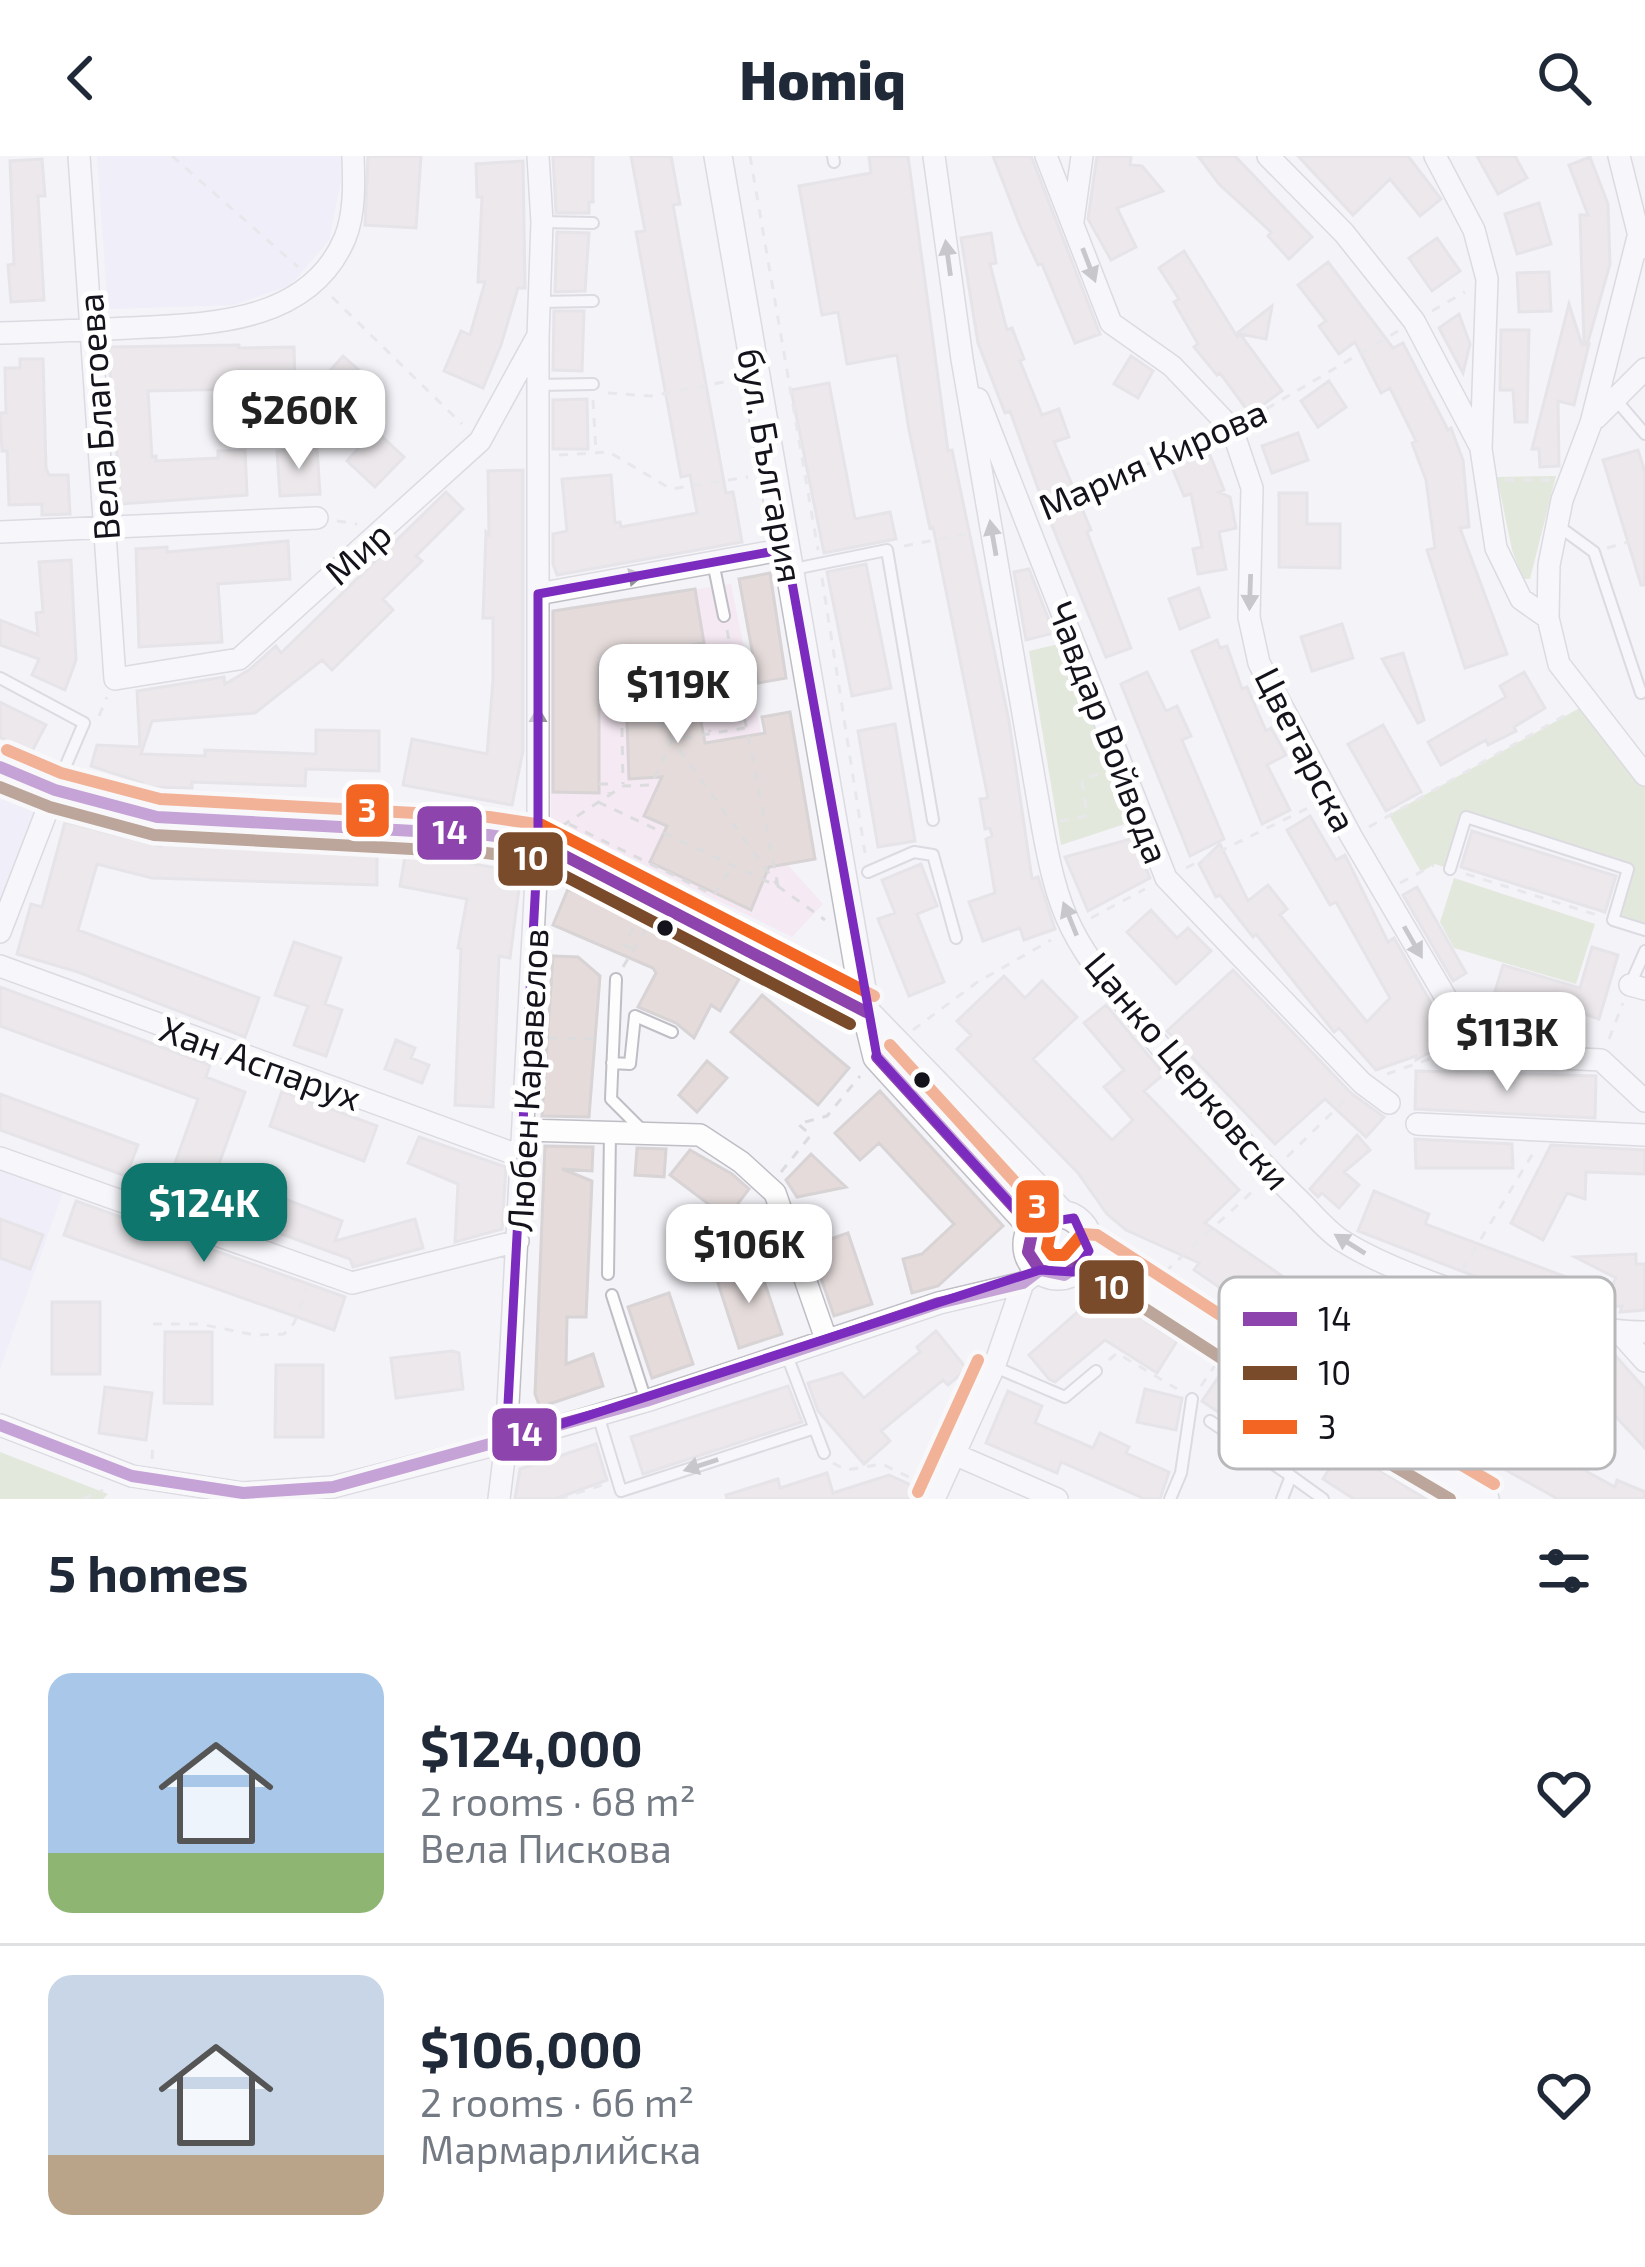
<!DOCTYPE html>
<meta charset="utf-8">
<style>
:root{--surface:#fff;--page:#f2f2f3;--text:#1f2937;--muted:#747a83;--line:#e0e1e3;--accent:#0f766e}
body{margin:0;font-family:"Exo 2",sans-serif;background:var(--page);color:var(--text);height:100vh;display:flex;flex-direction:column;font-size:45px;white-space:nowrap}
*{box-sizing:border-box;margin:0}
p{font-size:39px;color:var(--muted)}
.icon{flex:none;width:66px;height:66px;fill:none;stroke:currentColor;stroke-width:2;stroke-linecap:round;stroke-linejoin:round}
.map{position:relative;height:1343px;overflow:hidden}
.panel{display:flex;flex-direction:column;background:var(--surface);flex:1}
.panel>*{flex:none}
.price{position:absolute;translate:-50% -102px;padding:0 27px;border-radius:24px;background:#fff;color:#222;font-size:39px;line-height:78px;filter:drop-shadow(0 3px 6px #0008)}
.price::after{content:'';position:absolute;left:50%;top:72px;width:36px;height:27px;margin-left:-18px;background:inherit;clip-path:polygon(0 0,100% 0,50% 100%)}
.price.active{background:var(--accent);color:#fff}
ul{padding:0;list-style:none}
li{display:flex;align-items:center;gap:36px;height:300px;padding:0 48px}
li+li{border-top:3px solid var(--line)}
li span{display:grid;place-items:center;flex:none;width:336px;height:240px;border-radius:24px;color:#555}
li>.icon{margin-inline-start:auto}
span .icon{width:144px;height:144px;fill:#fffc;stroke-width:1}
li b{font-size:51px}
h2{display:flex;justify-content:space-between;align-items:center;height:144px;padding:0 48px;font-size:51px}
header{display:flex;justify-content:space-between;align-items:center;height:156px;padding:0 48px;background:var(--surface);font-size:54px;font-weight:800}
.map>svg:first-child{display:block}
.commercial{fill:#f5e9f3}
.built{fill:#ece9fa}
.green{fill:#d0dcba}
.building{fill:#e5dbdb;stroke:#d8d3d4;stroke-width:3}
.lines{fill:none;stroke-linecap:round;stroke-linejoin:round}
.lane-casing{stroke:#bfbec5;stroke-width:14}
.street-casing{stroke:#bfbec5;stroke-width:24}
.secondary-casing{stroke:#bfbec5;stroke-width:30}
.path{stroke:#dcdcde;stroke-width:3;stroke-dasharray:9 9;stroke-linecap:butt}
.lane{stroke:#fdfdfe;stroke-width:10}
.street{stroke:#fdfdfe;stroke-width:21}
.secondary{stroke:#fdfdfe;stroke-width:27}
.bus-1-casing{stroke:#fff;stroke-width:21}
.bus-2-casing{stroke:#fff;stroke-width:21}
.bus-3-casing{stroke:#fff;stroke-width:21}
.bus-1{stroke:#8e44ad;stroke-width:12}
.bus-2{stroke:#7a4b2a;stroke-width:12}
.bus-3{stroke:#f26522;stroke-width:12}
.oneway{fill:#949398}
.marked{fill:none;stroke:#7b2cbf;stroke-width:9;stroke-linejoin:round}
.bus-dot{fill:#14121b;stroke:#fff;stroke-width:4.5}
.labels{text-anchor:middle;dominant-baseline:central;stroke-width:10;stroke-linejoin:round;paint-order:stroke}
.street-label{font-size:36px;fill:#14121b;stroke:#fff}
.key{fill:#fff;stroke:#b8b8bb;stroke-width:3}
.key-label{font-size:33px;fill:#14121b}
.line-badge{stroke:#fff;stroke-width:4.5}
.badge-label{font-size:33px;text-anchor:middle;font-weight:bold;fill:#fff}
</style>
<header><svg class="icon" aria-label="back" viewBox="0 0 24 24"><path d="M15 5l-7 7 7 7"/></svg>Homiq<svg class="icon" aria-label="search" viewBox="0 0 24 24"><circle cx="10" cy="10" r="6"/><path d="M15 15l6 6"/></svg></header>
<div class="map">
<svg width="1645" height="1343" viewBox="0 0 1645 1343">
<rect width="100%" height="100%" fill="#f3f3f8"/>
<path class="commercial" d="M731,428L788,709L823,748L792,781L551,663V455Z"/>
<path class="built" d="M97,0H341V24L329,84L291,129L233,149L108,153Z
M0,611L55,634L0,776Z
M0,1002L67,1025L0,1213Z"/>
<path class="green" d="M1556,320L1530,423H1523L1512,394L1497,321Z
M1063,487L1134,665L1061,689L1029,495Z
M1592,545L1645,619V774L1613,764L1628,714L1467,662L1450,713L1435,708L1421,716L1389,659Z
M1454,722L1595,768L1576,828L1454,792L1440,766Z
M0,1296L108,1338L103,1343H0Z"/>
<path class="building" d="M368,0H421L416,72L365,69Z
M553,0H593V46H589V57H556Z
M631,0H671L680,48L673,49L726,337L733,336L742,386L557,419L553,408V378L567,375L562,323L611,319L615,367L620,366L621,371L697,357L690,319L681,321L662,218L636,76L645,75Z
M869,0H908L948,295L952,294L1009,565L1032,723L1038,721L1055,773L1024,784L1020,772L983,785L969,746L995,737L986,683L992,680L990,672L985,673L980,643L988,642L933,371L930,372L909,274L897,199L847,208L838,156L822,159L799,30L871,17Z
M993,0H1031L1100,178L1075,187L1042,108L1038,109L1021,72Z
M1097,0H1131L1130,9L1142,10L1163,35L1117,52L1136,91L1111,104L1088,63Z
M1198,0H1235L1312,81L1289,103L1268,80L1271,76L1219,28Z
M1298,0H1408L1441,43L1420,60L1390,23L1353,59Z
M1477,0H1515L1527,22L1498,38Z
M1590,1L1608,48L1610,108L1588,186H1584L1580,59H1588L1569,9Z
M42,3L45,40H38L44,144L11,146L8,109L14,108L10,5Z
M523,5L525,132H518L501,189L483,232L444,215L461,175L470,179L485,126H478L482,41H477L476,8Z
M1539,47L1551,88L1517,98L1505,58Z
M557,76L589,77L585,135L555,136Z
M991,77L996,107L990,108L1007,174L1012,172L1024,203L1020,205L1042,259L1059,253L1069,281L1054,286L1091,374L1087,376L1131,492L1106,501L1048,360L1010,255L1005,257L978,187L961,82Z
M1437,82L1460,115L1432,135L1409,102Z
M1184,95L1238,182L1237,177L1272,150L1266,183L1240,178L1282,235L1250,258L1220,217L1217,219L1194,191L1198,188L1174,146L1179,143L1159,112Z
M1328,106L1393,192L1403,187L1448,274L1451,272L1463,304L1469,371L1460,372L1507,498L1465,512L1427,394L1435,392L1426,324L1412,287L1416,285L1390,232L1381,237L1355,186L1339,198L1319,170L1326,165L1298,129Z
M1549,116L1551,155L1519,156L1517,117Z
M1569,148L1582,189L1589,188L1574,249L1558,245L1559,310L1540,311L1539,293H1532Z
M554,155H584L582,215L553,214Z
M1459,158L1470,188L1463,217L1439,172Z
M1501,174H1529L1527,266H1515L1513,234H1500Z
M239,189V192L294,191L295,226L240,227V233L148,235L152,301L156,300V305L218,302V295L245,294L247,339L121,348L108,191Z
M343,200L378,231L354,257L320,226Z
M1131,200L1153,215L1138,242L1114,228Z
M20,203H43L46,312L49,319H68L70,358L42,359V348L9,349L7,295H2L0,257H6L5,212H20Z
M1329,225L1346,251L1318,271L1301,245Z
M829,227L855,363L890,356L896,383L824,397L791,234Z
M587,243L588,293H553V244Z
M375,274L404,301L375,331L347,305Z
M1298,277L1308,304L1272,317L1262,290Z
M317,292L320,338L280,340L277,295Z
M1208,294L1224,334L1219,336L1230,341L1236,372L1219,376L1226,413L1198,418L1193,393L1202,391L1191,338L1184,340L1171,309Z
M1638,294L1645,316V429H1641L1603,304Z
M523,314V595L512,649L403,629L412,583L487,598L493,524V462H483L486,376L489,379L488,315Z
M446,336L463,353L416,400L422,405L383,443L393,454L332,514L322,504L255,557L152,565L141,598L205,600V594L316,598V574L379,575V615L306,613L305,630L192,626V632L143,631V627L91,610L97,589L140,591L137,535L224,521L225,528L249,514L276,490L281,497Z
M1279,337H1307V368H1340V412L1279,411Z
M288,385L290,423L218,428L222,486L139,491L136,393L167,391V396Z
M71,404L76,504L65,534L32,519L39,503L0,489V464L38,479L36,457L43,456L39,406Z
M866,408L891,532L852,540L827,416Z
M1029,413L1054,477L1026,484L1014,416Z
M770,417L786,522L758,527L739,423Z
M1199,432L1209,461L1180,473L1169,443Z
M695,433L704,487L687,490L705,587L765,577L762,561L790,556L815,703L769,711L751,754L650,706L667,670L644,660L662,621L629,623L625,508H599V637L553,636V455Z
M1342,468L1353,502L1312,515L1301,481Z
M1217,484L1220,492L1227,490L1242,533L1247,531L1266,575L1271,572L1286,599L1267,609L1290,654L1262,668L1192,495Z
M1403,497L1424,564L1418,567L1382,503Z
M1147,516L1166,555L1177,550L1191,580L1182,584L1224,683L1190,700L1121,528Z
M1524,516L1545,552L1514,571L1516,575L1488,589L1486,584L1441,609L1428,586L1506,541L1500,530Z
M0,546L46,569L31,597L0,581Z
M895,568L915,685L878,691L858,575Z
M1383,569L1421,636L1386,655L1348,588Z
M1310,660L1336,704L1345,699L1388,786L1394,782L1452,884L1416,904V900L1376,914L1339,872L1334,876L1256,778L1253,781L1220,739L1216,741L1199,708L1220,688L1248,745L1268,729L1287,753L1280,759L1367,866L1390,842L1336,746L1330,749L1287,674Z
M65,666L161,690V683L377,691V729L152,722L97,708L78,774L259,842L245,881L78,816L17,798L31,748L42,751Z
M1472,675L1616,720L1605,756L1461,711Z
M1134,682L1150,722L1088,755L1065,701Z
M406,695L521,717L510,802L499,800L493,951L455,949L461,793L458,792L467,743L400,730Z
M921,708L937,750L917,758L944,826L909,840L878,763L895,757L882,724Z
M1417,731L1466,817L1453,825L1403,739Z
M568,733L628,758L739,823L720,855L711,849L694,882L676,867L638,851L656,817L653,812L553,769Z
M1151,754L1177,782L1188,772L1211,795L1176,828L1127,776Z
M294,786L341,802L325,848L342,854L326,900L294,889L308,850L275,839Z
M1592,791L1618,799L1599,863L1581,857L1572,888L1487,862L1503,809L1580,832Z
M553,800L578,801L600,820L589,961L542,960Z
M1233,814L1351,937L1384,961L1366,981L1325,943L1275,988L1167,875Z
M1004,820L1025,842L1042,825L1077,861L1033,903L1112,984L1133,964L1104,931L1124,914L1084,867L1106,849L1164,918L1144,935L1239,1034L1205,1067L1371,1181L1365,1189L1474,1257L1455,1286L1343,1216L1194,1114L1199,1107L1126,1074L1107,1058L1078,1017L957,893L971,879L957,865Z
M0,831L210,909L206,921L245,936L204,1049L165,1035L198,943L0,870Z
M762,839L849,912L818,949L731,876Z
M396,884L415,892L411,902L429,909L422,927L385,913Z
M707,905L727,922L697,956L679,939Z
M1416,915L1596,920L1595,962L1415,953Z
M282,935L377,970L364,1005L270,970Z
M880,935L1003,1070L938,1130L912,1137L903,1103L922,1098L954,1068L879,987L860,1004L835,977Z
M0,938L138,989L126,1020L0,974Z
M1357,979L1370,994L1344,1016L1359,1029L1339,1052L1322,1037L1318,1041L1310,1033Z
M419,981L506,1011L502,1073L455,1086L458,1028L408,1007Z
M1415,983L1512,988L1513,1012H1416Z
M1551,989L1645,994V1018L1586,1016L1585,1043L1567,1037L1543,1084L1511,1067Z
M545,990L593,991L592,1015L562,1013L592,1025L586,1161H567L566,1208L593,1198L603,1230L540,1251L535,1238Z
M637,992L666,993L664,1021L635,1019Z
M690,994L732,1018L749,1033L727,1062L670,1019Z
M811,998L833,1019L846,1031L797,1041L786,1024Z
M1374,1035L1429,1058L1425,1068L1609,1137L1616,1122L1575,1101L1636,1098V1108H1645V1154L1620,1156L1622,1150L1578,1152L1577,1147L1536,1144L1358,1075Z
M277,1040L342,1065L335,1085L415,1063L423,1092L353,1111L350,1103L265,1072Z
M76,1045L345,1141L334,1174L64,1079Z
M764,1051L776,1086L764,1090L749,1079L742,1058Z
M0,1063L43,1079L30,1113L0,1102Z
M848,1077L872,1148L834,1160L810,1090Z
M758,1107L782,1178L739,1192L716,1121Z
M1392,1126L1484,1160L1607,1190L1645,1233V1292L1590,1233L1594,1223L1381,1159Z
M1100,1136L1177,1185L1157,1217L1105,1184L1055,1226L1049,1223L1029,1199Z
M669,1137L693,1208L652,1222L628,1151Z
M52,1146H100V1218H52Z
M936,1175L967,1213L948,1229L943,1224L881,1275L890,1285L864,1308L818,1255L808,1227L842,1217L864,1242L920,1196L917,1191Z
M165,1176H212V1248L164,1247Z
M452,1195L459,1197L463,1233L396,1242L391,1202Z
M276,1209H323V1281H275Z
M1224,1213L1312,1273L1290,1305L1202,1245Z
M788,1230L802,1266L643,1318L631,1281Z
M105,1231L152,1237L146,1284L99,1277Z
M1145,1233L1182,1242L1176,1274L1137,1266Z
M1008,1235L1042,1250L1035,1267L1093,1292L1100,1277L1129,1291L1126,1297L1169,1316L1160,1343H1145L1061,1306L1057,1317L986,1287Z
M1506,1271L1615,1331L1617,1324L1645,1336V1343H1558L1488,1304Z
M596,1288L607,1324L555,1343H515L520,1313Z
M1343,1291L1426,1343H1354L1323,1323Z
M827,1317L833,1337L889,1319L922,1334L919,1343H727L726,1339L778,1323L780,1332Z"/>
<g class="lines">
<defs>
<path id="lane" d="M833,0L834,6
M542,66L593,67
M539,146L593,145
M538,229L593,228
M1616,244L1645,278
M1557,369L1594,396L1641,537
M713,406L724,460
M794,413L887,394L933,664
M0,522L84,567L57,630
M1450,713L1466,661L1628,713L1613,764L1645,774
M868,716L914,696L933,699L956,782
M616,823L611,943L644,976
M1630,829L1645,795
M612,907L630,908L635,860L672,876
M608,1118L610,977
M612,1139L646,1245
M786,1197L824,1297
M995,1211L1065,1241L1096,1215
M598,1259L621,1335L812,1273
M1210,1265L1291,1320L1282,1343
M1291,1320L1323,1343
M1170,1343L1181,1317L1192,1243"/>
<path id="street" d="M79,0L115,523L239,503L480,285L536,183
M934,0L962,203L1042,668C1048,702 1056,742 1072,773C1092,813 1126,849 1154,883C1201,939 1248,995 1301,1046C1314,1059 1326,1074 1341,1084C1404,1125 1570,1177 1645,1176
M1046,0L1111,167L1172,210L1232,273L1252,332L1249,461L1259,507L1351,680L1479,898L1601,904L1645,945
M1268,0L1344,77L1414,165L1479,288
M1435,0L1474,74L1487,123L1481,293L1496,392L1521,443L1548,462
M1619,0L1642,92
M1073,65L1082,0
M1638,81L1591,267L1562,344L1549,409L1548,462L1559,508L1645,619
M0,177C43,176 86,174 129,172C208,168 309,168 345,82C355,58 354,26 353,0
M978,243L1166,722L1362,927L1389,947
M1596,262L1645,213
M0,376L317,362
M538,438L786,393
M0,776L55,634
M0,810L523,1001
M1630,829L1645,833
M1417,968L1645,979
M524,974L700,979L741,1006L775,1037L826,1183
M0,1002L352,1127L518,1085
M1619,1176L1645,1205
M0,1269L132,1320L243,1337L333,1331L506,1286L646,1245L939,1147L1023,1127
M954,1298L1057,1343
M499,1343L506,1286L538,686V181L542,66L538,0
M934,1343L994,1211L1023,1127L1040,1114"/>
<path id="secondary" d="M718,0L866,856L877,901L1033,1072
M0,611L55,634L157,661L488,679L538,686L866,856L1062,1058
M1027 1089a31 31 0 1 1 62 0a31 31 0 1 1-62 0Z
M1089,1095L1336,1255L1485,1343"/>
</defs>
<use href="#lane" class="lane-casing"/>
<use href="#street" class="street-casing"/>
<use href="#secondary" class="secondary-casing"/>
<path class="path" d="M172,0L298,111
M750,0L818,394
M332,141L462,268
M1432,155L1465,136
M608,237L651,240L734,224
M593,244L596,295
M1251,262L1398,175
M559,299L609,296L671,333L748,321
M1505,324H1550
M1042,352L1210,282
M337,365L357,368
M904,390L971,377
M1607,392L1628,386
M822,422L865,697
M727,474L778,730
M597,501L621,514L779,731
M697,503L710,576
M623,513L731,495
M621,518L623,628
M653,553L702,545
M99,560L107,541
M599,628H609V637
M598,646L779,731L825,764
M1060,665L1087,660L1082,624L1103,616
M569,668L714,739L732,711
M562,670L623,630L651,629L672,584L745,572
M1369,671L1569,557
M1186,712L1312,650
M1466,718L1600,760
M1400,727L1434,709
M1091,762L1145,733
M631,792L624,789L636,767
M623,811L649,768
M913,874L976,827L1051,784
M549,882L599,883
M1609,883L1623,847
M1387,918L1435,901L1453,900
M1287,1001L1349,940
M781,1016L811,979L798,968L827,960L860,920
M1462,1114L1535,994
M1165,1116L1255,1033
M153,1168H200L255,1179L284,1178L294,1167L307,1132
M1109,1204L1117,1197L1177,1233
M1201,1230L1216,1208
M152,1303L153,1287
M833,1307L846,1314L882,1308L919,1326
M1298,1309L1323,1272
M83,1343L103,1334
M559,1343L605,1328"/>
<use href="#lane" class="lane"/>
<use href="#street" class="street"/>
<use href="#secondary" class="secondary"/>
<defs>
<path id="bus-1" d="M0,611L55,634L157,661L488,679L538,686L866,856
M877,901L1033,1072L1028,1096L1040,1114L1064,1119L1084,1106
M0,1269L132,1320L243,1337L333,1331L646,1245L939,1147L1023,1127L1040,1114"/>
<path id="bus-2" d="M0,631L50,651L154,679L486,697L532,703L850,868
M1079,1110L1326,1270L1450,1343"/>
<path id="bus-3" d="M7,594L61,617L160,643L489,661L542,669L874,840
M890,889L1047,1061L1051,1072L1047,1092L1052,1099H1064L1082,1078L1097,1079L1345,1240L1494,1328
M918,1336L978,1204"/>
</defs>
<use href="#bus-1" class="bus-1-casing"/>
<use href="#bus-2" class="bus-2-casing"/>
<use href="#bus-3" class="bus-3-casing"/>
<use href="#bus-1" class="bus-1"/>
<use href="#bus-2" class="bus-2"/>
<use href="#bus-3" class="bus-3"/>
</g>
<defs><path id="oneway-solid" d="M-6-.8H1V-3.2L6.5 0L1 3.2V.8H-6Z" transform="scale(3)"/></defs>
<g class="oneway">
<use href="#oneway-solid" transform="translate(948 102) rotate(-98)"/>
<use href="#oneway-solid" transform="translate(1089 109) rotate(69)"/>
<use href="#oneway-solid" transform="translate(993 382) rotate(-100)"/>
<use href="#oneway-solid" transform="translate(626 422) rotate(-10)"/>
<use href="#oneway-solid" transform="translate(1250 436) rotate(92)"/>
<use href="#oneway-solid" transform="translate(538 569) rotate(-90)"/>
<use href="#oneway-solid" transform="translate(1070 763) rotate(-112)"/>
<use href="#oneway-solid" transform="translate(1413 786) rotate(60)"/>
<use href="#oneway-solid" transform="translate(1350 1088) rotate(-148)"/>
<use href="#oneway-solid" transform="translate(701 1309) rotate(162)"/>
</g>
<path d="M0 0H1645V1343H0ZM786,393L877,901L1030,1069L1074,1062L1089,1095L1074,1116L1040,1114L506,1286L538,686V438Z" fill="#f3f3f8" fill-opacity=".55" fill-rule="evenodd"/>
<path class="marked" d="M786,393L877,901L1030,1069L1074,1062L1089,1095L1074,1116L1040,1114L506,1286L538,686V438Z"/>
<g class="bus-dot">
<circle cx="665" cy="772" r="10"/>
<circle cx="922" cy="924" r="10"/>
</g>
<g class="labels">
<g class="street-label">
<text transform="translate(97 261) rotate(-94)">Вела Благоева</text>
<text transform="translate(1152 302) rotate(-24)">Мария Кирова</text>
<text transform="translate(772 309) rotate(80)">бул. България</text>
<text transform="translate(357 396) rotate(-42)">Мир</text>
<text transform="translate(1110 576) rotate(69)">Чавдар Войвода</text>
<text transform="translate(1307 593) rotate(63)">Цветарска</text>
<text transform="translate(261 906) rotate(20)">Хан Аспарух</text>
<text transform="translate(1189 914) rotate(50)">Цанко Церковски</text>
<text transform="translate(526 924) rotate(-87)">Любен Каравелов</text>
</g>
</g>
<rect x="1219" y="1121" width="396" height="192" rx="18" class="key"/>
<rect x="1243" y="1156" width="54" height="14" fill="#8e44ad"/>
<rect x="1243" y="1210" width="54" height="14" fill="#7a4b2a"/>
<rect x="1243" y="1264" width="54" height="14" fill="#f26522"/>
<g class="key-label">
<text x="1318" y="1175">14</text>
<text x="1318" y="1229">10</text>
<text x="1318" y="1283">3</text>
</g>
<g class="line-badge">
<rect x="344" y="626" width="47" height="57" rx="12" fill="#f26522"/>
<rect x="415" y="648" width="69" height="58" rx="12" fill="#8e44ad"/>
<rect x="496" y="674" width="69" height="58" rx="12" fill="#7a4b2a"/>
<rect x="1014" y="1022" width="47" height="57" rx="12" fill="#f26522"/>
<rect x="1077" y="1102" width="69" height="58" rx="12" fill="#7a4b2a"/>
<rect x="490" y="1250" width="69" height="57" rx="12" fill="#8e44ad"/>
</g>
<g class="badge-label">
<text x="367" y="666">3</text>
<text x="450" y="688">14</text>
<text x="531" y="714">10</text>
<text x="1037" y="1062">3</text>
<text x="1112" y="1143">10</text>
<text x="525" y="1290">14</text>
</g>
</svg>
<b class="price" style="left:299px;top:316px">$260K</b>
<b class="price" style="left:678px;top:590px">$119K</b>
<b class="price" style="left:1507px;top:938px">$113K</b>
<b class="price active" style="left:204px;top:1109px">$124K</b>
<b class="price" style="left:749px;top:1150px">$106K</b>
</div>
<section class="panel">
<h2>5 homes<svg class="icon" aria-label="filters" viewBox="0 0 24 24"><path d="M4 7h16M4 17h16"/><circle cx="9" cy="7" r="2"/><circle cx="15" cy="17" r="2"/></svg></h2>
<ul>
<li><span style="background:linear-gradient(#a9c7e8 75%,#8fb573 0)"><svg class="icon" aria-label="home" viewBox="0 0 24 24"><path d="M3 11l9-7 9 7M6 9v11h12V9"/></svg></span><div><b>$124,000</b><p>2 rooms · 68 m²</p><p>Вела Пискова</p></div><svg class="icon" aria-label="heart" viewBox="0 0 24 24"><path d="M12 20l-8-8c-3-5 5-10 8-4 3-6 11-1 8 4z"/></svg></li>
<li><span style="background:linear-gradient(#c9d6e8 75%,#b9a48a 0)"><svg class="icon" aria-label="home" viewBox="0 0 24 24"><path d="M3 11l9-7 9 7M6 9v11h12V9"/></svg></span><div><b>$106,000</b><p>2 rooms · 66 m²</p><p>Мармарлийска</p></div><svg class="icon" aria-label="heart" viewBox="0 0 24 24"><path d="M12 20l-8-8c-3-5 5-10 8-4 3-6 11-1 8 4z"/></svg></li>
</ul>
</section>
